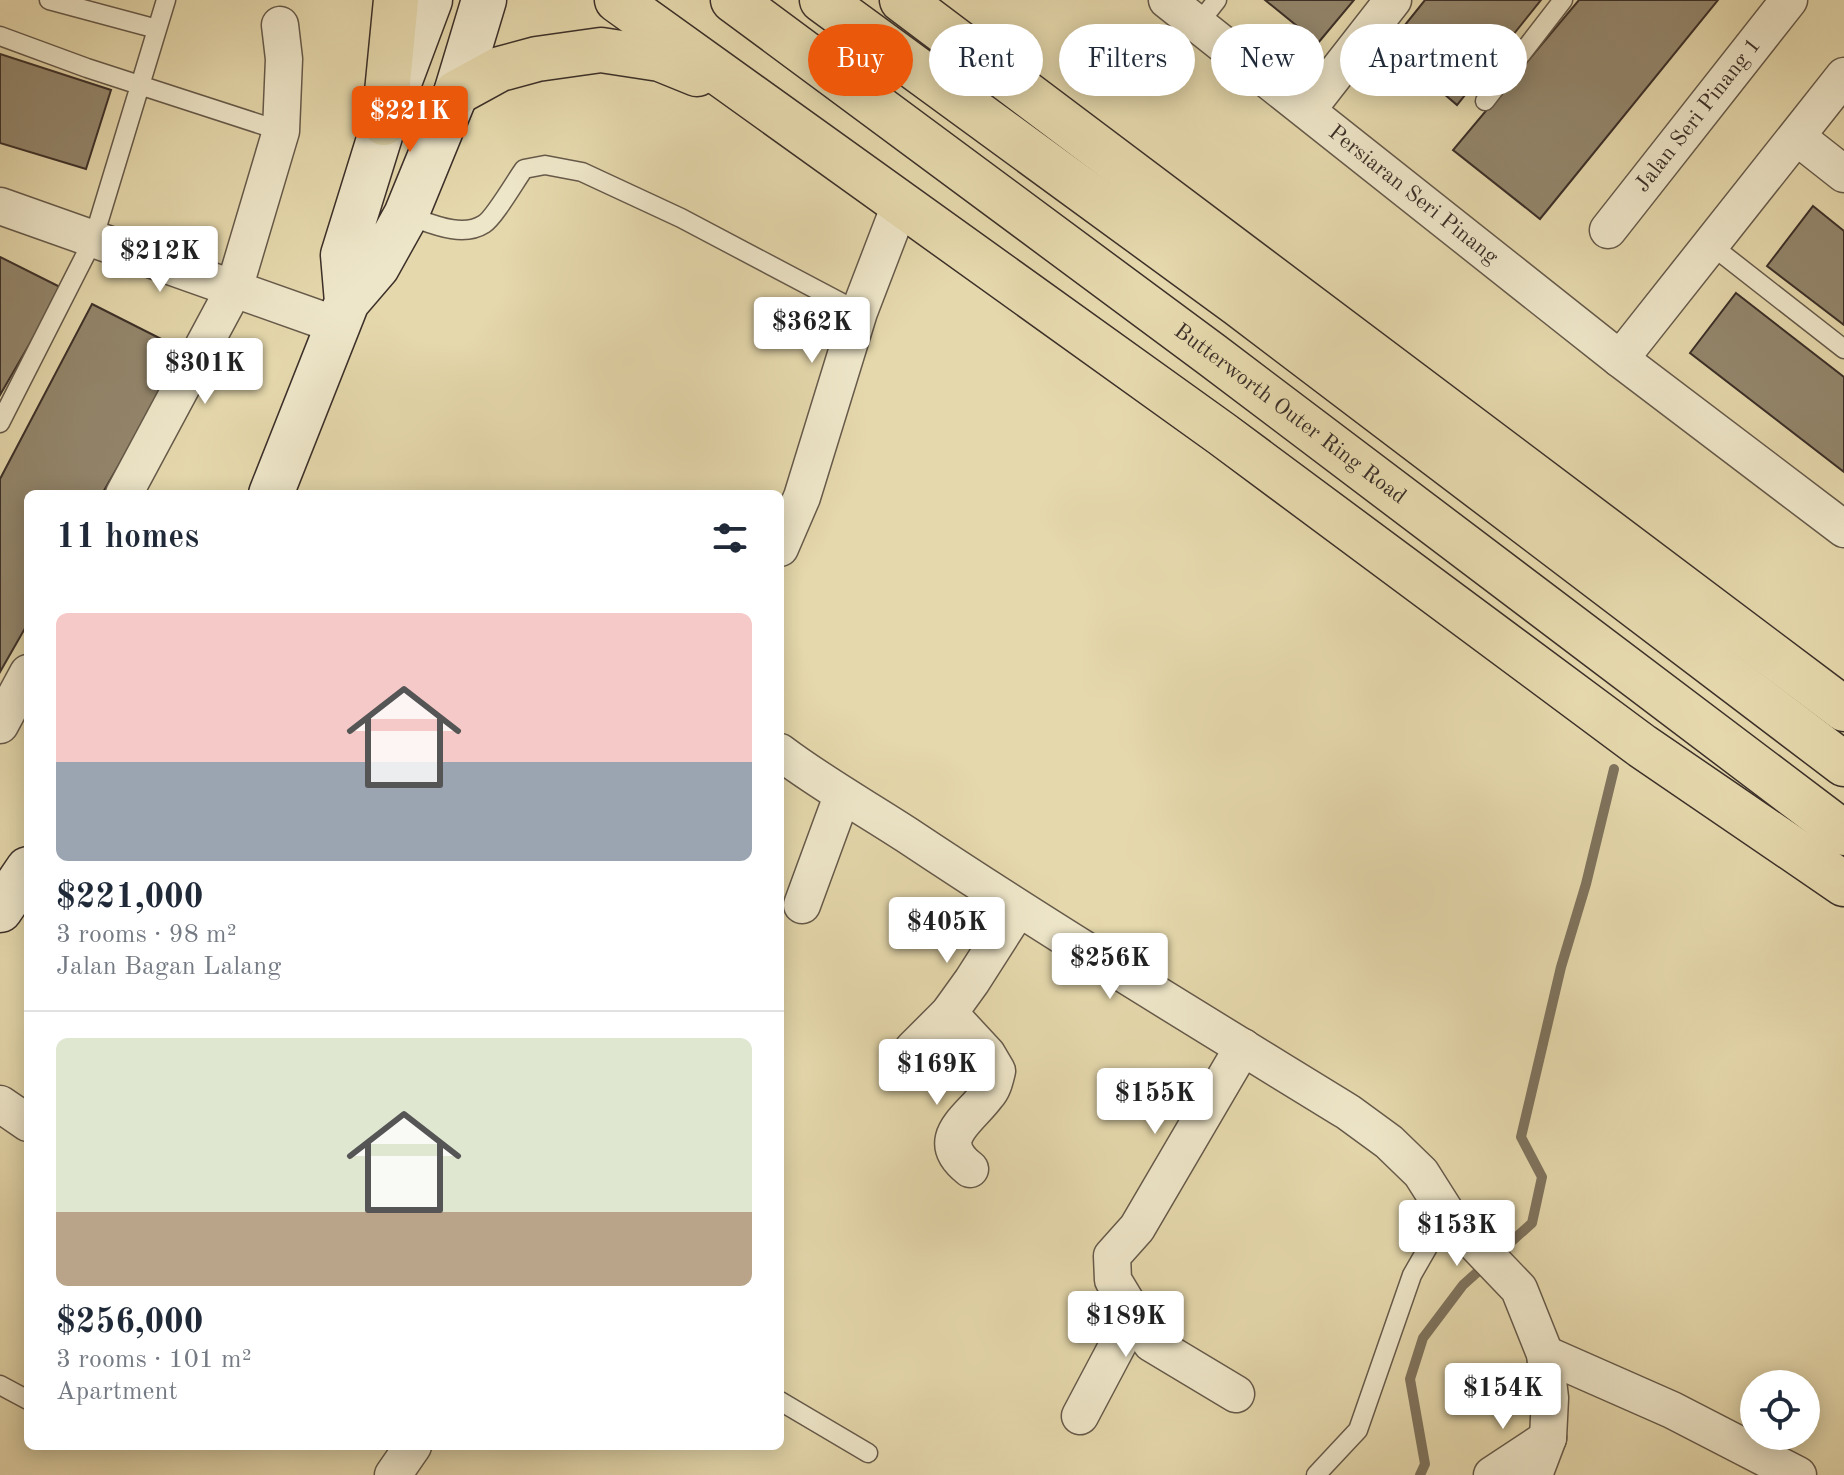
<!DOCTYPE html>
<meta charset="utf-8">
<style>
:root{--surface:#fff;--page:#f6f6f7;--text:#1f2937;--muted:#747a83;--line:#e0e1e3;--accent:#ea580c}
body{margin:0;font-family:"Old Standard TT",serif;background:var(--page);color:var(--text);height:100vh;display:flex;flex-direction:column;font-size:30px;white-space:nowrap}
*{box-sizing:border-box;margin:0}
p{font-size:26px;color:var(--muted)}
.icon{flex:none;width:44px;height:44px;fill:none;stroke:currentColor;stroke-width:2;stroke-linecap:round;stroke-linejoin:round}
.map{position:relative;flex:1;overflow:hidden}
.details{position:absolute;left:24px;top:490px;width:760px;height:960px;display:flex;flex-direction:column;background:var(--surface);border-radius:12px;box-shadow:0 4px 20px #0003}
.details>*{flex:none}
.guide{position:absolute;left:808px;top:24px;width:760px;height:72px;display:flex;gap:16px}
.fabs{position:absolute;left:1740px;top:1370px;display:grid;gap:16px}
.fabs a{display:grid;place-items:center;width:80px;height:80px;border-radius:50%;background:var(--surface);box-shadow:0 4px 20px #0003;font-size:40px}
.price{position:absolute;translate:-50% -68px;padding:0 18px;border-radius:8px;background:#fff;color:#222;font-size:26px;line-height:52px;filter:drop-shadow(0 2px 4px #0008)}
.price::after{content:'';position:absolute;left:50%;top:48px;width:24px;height:18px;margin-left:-12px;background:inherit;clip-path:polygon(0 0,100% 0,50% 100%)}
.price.selected{background:var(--accent);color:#fff}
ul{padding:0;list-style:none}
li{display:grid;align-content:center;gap:16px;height:424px;padding:0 32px}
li+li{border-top:2px solid var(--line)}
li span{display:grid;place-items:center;height:248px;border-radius:12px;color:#555}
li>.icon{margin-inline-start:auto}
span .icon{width:144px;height:144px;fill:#fffc;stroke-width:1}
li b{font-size:34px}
h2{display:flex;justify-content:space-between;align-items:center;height:96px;padding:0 32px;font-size:34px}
.chip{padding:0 28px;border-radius:36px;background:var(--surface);box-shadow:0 4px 20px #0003;font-size:28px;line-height:72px}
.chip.selected{background:var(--accent);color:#fff}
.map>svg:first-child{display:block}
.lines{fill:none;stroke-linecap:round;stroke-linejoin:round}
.stream{stroke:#7f735d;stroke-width:10}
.building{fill:#94876d;stroke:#3c3029;stroke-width:2}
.lane-casing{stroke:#665a4a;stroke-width:21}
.street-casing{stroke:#665a4a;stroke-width:39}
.secondary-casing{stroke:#3c3029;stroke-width:47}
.highway-casing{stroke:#3c3029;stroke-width:47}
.lane{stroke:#eee6c9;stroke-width:18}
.street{stroke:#eee6c9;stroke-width:36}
.secondary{stroke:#eee6c9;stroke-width:44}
.highway{stroke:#e5d8ac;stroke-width:44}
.labels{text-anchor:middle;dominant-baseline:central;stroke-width:6;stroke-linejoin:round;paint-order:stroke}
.street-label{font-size:22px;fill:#3c3029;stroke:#eee6c9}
</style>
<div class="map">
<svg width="1844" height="1475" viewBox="0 0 1844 1475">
<rect width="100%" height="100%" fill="#e5d8ac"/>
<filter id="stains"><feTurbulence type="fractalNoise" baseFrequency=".0025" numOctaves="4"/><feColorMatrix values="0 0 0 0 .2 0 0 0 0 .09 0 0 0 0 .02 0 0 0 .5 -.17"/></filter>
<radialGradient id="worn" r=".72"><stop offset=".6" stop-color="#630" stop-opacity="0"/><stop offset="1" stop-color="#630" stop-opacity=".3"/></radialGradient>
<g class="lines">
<path class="stream" d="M1420,1475L1425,1464L1410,1379L1423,1338L1463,1285L1532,1223L1542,1177L1521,1137L1561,967L1586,884L1614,769"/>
</g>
<path class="building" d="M1265,0H1354L1318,43Z
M1425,0H1541L1457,105L1388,46Z
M1579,0H1718L1540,219L1453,150Z
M0,54L111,90L86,169L0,143Z
M1813,206L1844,231V325L1767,266Z
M0,257L62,288L0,395Z
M1736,293L1844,377V472L1690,353Z
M92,304L185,351L102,494H28V623L0,672V479Z"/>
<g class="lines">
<defs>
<path id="lane" d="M49,0L157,29
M1199,23L1217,0
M0,36L87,68L281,131
M1485,101L1563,0
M406,215C428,222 461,239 484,224C494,218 516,180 524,169L545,165L582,172L681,218L859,312
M1711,245L1844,349
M0,423L93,240L166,0
M0,1385L28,1400
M780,1401L868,1453
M1316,1475L1358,1430L1412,1275L1447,1214"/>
<g id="street">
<path id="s1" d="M1167,0L1620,359L1844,529"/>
<path d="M1308,109L1393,0"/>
<path d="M1797,137L1844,174"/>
<path d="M0,206L339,326"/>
<path id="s2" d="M1608,230L1789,0"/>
<path d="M1620,359L1844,76"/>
<path d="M124,494L234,289L281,131L284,59L280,25"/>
<path d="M780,548L802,497L859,312L900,205"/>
<path d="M0,725L28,673"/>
<path d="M780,752C821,783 864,807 907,835C1051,931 1200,1021 1348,1112L1389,1142L1421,1173L1447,1214L1519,1289L1545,1354L1550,1398L1548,1438L1534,1475"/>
<path d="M802,905L842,796"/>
<path d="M949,1013L987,1054L997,1071C995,1079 993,1089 987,1095C968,1121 932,1139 970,1169"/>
<path d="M913,1049L949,1013L972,981L1018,909"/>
<path d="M0,1104L28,1123"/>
<path d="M1545,1354L1672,1410L1798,1475"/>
<path d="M1236,1394L1151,1343L1113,1280L1112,1256L1137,1228L1243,1047"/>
<path d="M1080,1416L1134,1314"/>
<path d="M393,1475L413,1446"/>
<path d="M1492,1475L1548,1438"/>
</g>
<path id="secondary" d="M347,302L343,255L384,123L430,0
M271,494L347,302L377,267L406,215L456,93L484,0
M0,910L28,869"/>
<g id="highway">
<path d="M617,0L1222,434L1642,746L1844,884"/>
<path id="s3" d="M733,0L1212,355L1844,833"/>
<path d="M822,0L1238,304L1844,764"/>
<path d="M902,0L1844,709"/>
<path d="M456,93L500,69L537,59L601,50L660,59L697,74"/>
<path d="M384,123L396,0"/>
</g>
</defs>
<use href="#lane" class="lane-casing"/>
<use href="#street" class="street-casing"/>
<use href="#secondary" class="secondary-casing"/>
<use href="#highway" class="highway-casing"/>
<use href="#lane" class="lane"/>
<use href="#street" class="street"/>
<use href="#secondary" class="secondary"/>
<use href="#highway" class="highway"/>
</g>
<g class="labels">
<g class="street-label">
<text stroke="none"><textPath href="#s2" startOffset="146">Jalan Seri Pinang 1</textPath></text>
<text stroke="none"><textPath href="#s1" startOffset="314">Persiaran Seri Pinang</textPath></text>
<text stroke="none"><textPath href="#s3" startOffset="694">Butterworth Outer Ring Road</textPath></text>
</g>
</g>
<rect width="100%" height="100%" filter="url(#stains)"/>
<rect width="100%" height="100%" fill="url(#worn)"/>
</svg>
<div class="fabs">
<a><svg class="icon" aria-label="locate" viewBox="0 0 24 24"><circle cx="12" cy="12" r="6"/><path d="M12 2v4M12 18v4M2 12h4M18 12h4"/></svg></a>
</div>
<b class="price selected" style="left:410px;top:154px">$221K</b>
<b class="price" style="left:160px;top:294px">$212K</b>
<b class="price" style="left:812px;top:365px">$362K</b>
<b class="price" style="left:205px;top:406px">$301K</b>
<b class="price" style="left:947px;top:965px">$405K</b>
<b class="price" style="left:1110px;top:1001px">$256K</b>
<b class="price" style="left:937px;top:1107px">$169K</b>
<b class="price" style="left:1155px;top:1136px">$155K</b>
<b class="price" style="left:1457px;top:1268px">$153K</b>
<b class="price" style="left:1126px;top:1359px">$189K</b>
<b class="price" style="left:1503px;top:1431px">$154K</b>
<div class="guide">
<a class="chip selected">Buy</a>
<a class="chip">Rent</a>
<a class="chip">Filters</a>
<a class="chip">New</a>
<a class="chip">Apartment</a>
</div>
<section class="details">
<h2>11 homes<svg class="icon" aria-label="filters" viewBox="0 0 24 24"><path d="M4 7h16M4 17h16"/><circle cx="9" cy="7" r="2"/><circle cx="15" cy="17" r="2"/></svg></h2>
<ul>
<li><span style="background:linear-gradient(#f6c9c9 60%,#9aa5b1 0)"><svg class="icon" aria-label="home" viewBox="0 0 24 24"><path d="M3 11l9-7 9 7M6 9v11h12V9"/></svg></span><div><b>$221,000</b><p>3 rooms · 98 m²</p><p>Jalan Bagan Lalang</p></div></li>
<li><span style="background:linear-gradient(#dfe7d0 70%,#b9a48a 0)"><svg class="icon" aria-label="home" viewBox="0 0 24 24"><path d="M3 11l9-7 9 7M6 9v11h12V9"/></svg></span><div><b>$256,000</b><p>3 rooms · 101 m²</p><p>Apartment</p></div></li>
</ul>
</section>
</div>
